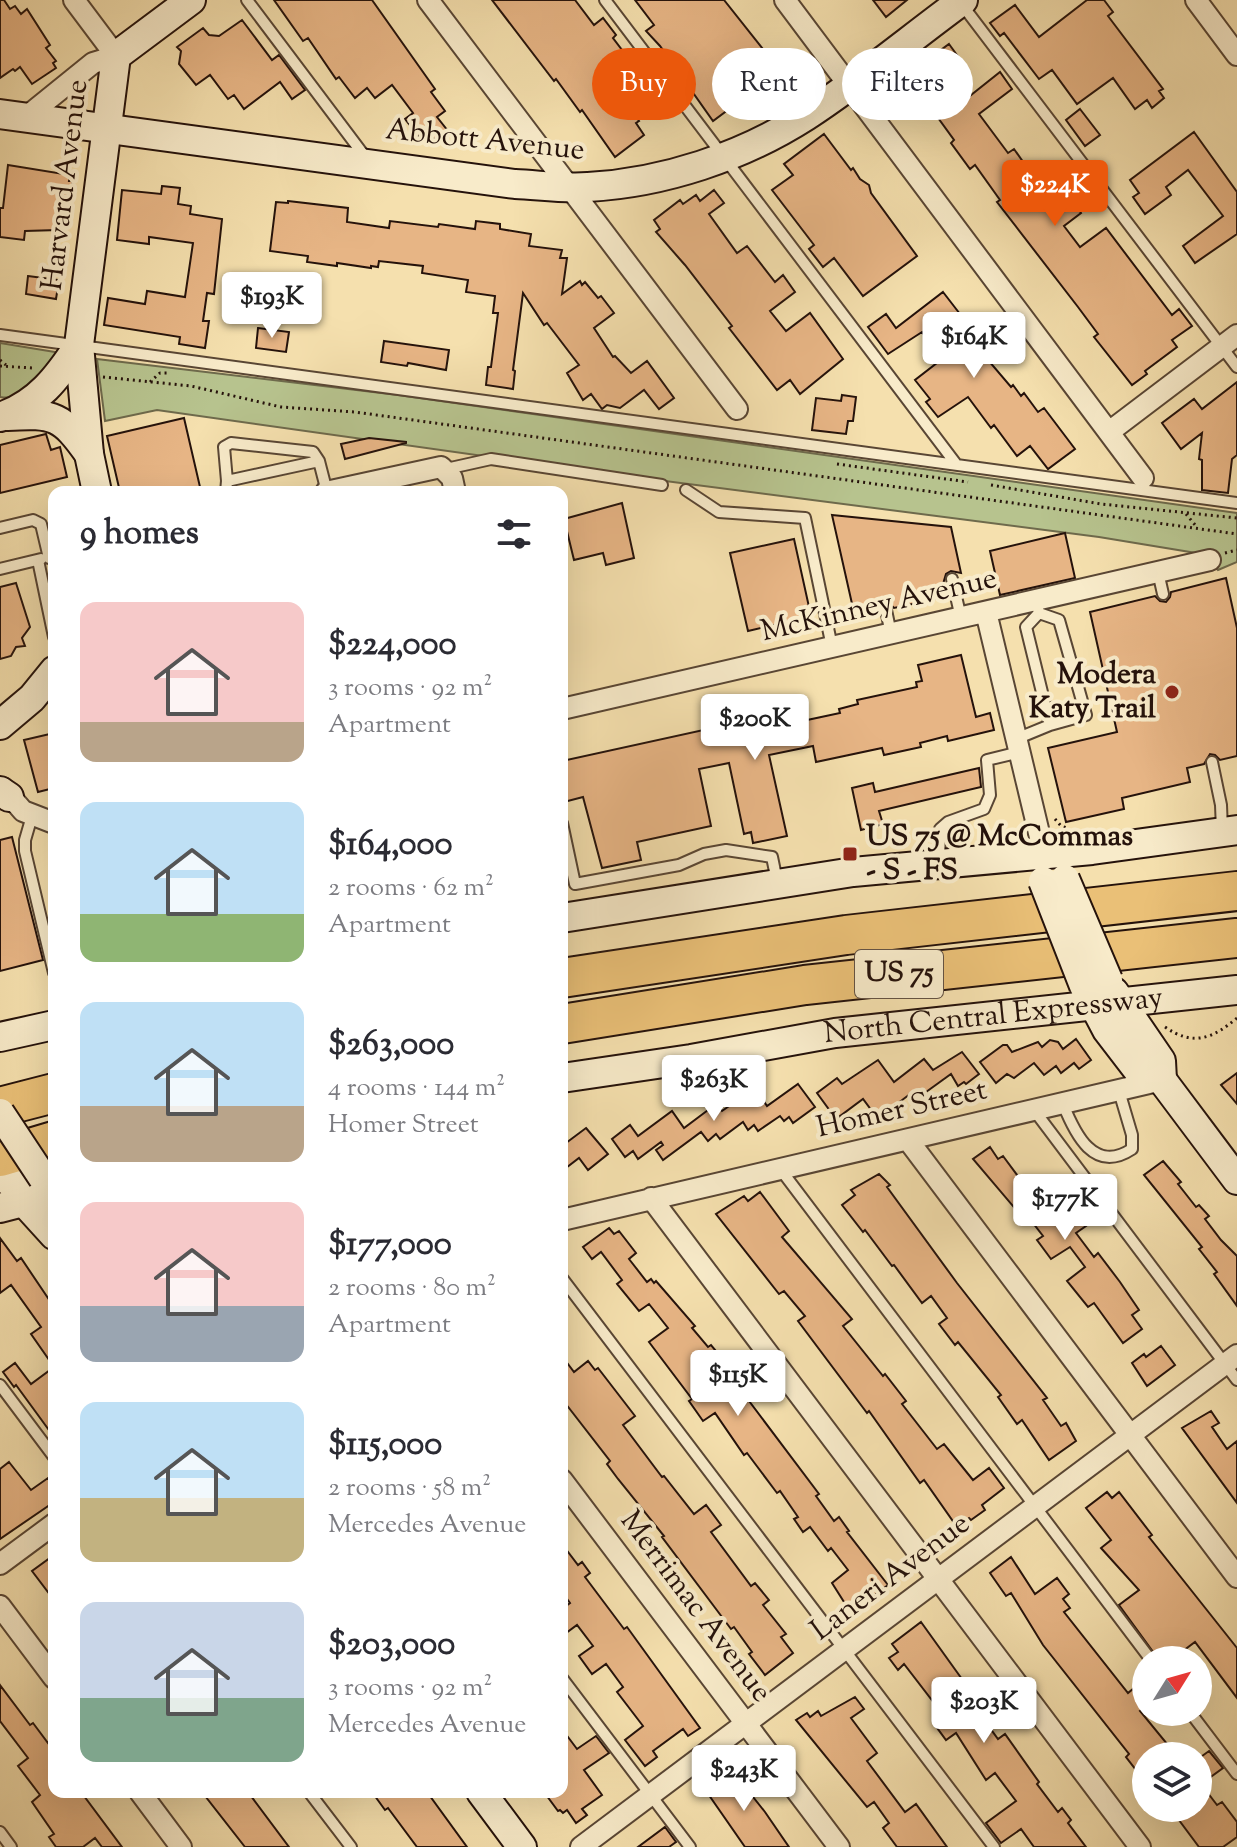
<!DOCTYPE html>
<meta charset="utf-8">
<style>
:root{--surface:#fff;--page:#f7f7f7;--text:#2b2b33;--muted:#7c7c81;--accent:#ea580c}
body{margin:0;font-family:"Sorts Mill Goudy",serif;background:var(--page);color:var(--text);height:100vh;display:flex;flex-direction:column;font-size:30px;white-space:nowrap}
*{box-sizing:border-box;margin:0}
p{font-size:26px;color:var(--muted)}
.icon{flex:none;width:44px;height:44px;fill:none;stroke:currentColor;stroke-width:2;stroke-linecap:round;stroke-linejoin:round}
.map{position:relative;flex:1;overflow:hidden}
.drawer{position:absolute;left:48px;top:486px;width:520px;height:1312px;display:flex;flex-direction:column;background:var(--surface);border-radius:16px;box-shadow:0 8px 32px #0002}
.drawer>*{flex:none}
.hud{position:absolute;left:592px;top:48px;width:524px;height:72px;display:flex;gap:16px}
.needle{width:52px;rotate:53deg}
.controls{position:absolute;left:1132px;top:1646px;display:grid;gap:16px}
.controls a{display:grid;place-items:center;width:80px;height:80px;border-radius:50%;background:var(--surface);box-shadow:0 8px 32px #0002;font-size:40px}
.price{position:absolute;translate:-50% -68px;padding:0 18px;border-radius:8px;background:#fff;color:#222;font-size:26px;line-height:52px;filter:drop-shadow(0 2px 4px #0008)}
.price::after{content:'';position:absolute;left:50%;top:48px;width:24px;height:18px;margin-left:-12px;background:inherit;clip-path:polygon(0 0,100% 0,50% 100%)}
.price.current{background:var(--accent);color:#fff}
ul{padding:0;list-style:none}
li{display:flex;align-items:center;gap:24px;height:200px;padding:0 32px}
li span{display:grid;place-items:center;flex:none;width:224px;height:160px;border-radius:16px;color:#555}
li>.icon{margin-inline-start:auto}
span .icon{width:96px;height:96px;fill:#fffc;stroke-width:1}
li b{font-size:34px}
h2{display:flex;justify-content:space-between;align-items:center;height:96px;padding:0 32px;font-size:34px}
.chip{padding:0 28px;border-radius:36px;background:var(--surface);box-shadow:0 8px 32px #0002;font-size:28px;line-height:72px}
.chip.current{background:var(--accent);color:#fff}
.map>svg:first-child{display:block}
.green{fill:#b7c38e;stroke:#6e6a4c;stroke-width:2}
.building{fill:#e7b585;stroke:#25120b;stroke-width:2}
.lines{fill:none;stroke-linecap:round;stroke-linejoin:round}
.lane-casing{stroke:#594634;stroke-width:14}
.street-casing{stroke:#594634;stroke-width:24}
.secondary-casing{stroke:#25120b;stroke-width:32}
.highway-casing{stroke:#25120b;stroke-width:42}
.path{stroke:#25120b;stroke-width:3;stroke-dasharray:2 4;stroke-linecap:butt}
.lane{stroke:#f8ebca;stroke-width:10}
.street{stroke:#f8ebca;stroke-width:20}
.secondary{stroke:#f8ebca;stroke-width:28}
.highway{stroke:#eac077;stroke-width:38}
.secondary-bridge-casing{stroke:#25120b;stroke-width:32;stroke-linecap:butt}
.secondary-bridge{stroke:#f8ebca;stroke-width:28}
.poi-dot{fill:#8f2418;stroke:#f8ebca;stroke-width:3}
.labels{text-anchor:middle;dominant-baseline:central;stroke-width:8;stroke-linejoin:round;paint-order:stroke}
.shield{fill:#f8ebca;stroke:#645344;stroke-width:2}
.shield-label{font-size:28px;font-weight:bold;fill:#25120b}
.street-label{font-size:30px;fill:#25120b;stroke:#f8ebca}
.poi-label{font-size:30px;font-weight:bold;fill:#25120b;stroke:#f8ebca;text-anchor:end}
</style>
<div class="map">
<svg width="1237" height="1847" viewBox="0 0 1237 1847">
<rect width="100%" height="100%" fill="#f5e0ae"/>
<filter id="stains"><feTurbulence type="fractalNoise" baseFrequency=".0025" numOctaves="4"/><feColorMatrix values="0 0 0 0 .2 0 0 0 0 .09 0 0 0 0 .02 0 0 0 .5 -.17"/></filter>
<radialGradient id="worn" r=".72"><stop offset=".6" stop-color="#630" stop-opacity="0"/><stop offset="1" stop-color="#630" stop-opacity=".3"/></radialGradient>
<path class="green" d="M0,343L61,353C46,373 29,402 0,397Z
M97,359L398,395L1237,513V562L1218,570L1202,554L1099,537L611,474L157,410L105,421Z"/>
<path class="building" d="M0,0H4L10,9L15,6L21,14L27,9L50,45L46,48L56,61L53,63L56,68L32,84L20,67L15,71L13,69L0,78Z
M274,0H372L435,89L431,92L445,111L437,117L448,131L435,140L428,132L420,138L405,119L413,113L392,85L375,98L367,88L355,98L339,77L336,79L308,38L303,41Z
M492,0H575L594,25L603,18L616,35L613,38L638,71L615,88L639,121L636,123L644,135L615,157L582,110L580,112L556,79L554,81Z
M635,0H724L782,73L772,81L779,90L761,104L752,92L713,121L660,46L646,31L654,25Z
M873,0H907L886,17Z
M1087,0H1104L1113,12L1108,16L1163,89L1159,91L1164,98L1152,108L1147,100L1135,109L1113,78L1077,104L1052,70L1039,79L1004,33L1000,36L990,23L1015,5L1039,37Z
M242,20L272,60L279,55L305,90L292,99L280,82L244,109L234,95L228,99L210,75L196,85L179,64L181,51L177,47L203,28L209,35L219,36Z
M949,44L962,62L948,74L966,99L1000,72L1012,89L979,114L1008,153L1014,149L1033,176L1036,173L1060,206L1070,198L1081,213L1064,226L1080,247L1106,228L1172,315L1179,309L1192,326L1172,340L1177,347L1145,371L1147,374L1132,385L1094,337L1098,334L1078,307L997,202L1000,200L975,165L970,169L951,143L954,140L907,75Z
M1080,109L1100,135L1085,146L1066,120Z
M1194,132L1237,192V234L1195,263L1183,246L1223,216L1188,170L1166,187L1171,195L1145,214L1133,197L1139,193L1130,180Z
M824,134L851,170L853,168L860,179L869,185L871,193L917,256L863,296L834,258L823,267L809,249L814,245L772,190L793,175L784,164Z
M8,165L70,175L69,181H73L66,217L58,216V230L25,231L24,240L0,237V208H3Z
M162,186L180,188L178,204L191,206L190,214L222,219L214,294L207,293L203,321H209L205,348L179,344L180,337L104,325L108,298L145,304L147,291L185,297L193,243L149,237V244L117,240L122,190L161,194Z
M714,190L724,203L709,214L737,253L747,246L775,282L783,275L795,292L770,311L786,331L810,313L843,359L800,394L790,380L777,390L729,328L732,326L685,265L656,232L660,229L654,220L680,200L683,204L696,195L700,201Z
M288,201L348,208L347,222L389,228L390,221L438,227L439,224L475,229L476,221L500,224V229L531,234L529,246L562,250L560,258H567L562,294L580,281L582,285L585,282L598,298L601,296L614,313L594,328L613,357L615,356L631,373L647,361L674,398L659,409L644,390L620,408L607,405L602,409L591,394L583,400L567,373L579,365L547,323L544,325L523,293L513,370L515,371L513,389L486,385L488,367H491L498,313H493L495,296L466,292L468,280L422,273L423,266L379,261L378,267L371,266V268L337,263V266L307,262L308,256L270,251L276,202L288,203Z
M28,276L59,280L56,299L26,294Z
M943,292L987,349L982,353L1011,387L1013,385L1021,396L1024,393L1038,412L1044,408L1075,449L1048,469L1030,446L1017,456L994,425L991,428L968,397L938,417L926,402L930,399L915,380L942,359L922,332L888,354L868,327L886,314L896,328Z
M258,328L289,332L286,352L256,348Z
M384,341L449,350L446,370L408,363L407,366L381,362Z
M1237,382V455L1232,459L1228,493L1202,490V460L1199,459L1202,433L1181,449L1162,423L1194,399L1202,409Z
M842,395L856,397L853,421H848L846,434L812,430L816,398L841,401Z
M184,418L200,487L180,492H120L107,436Z
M46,434L51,450L60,447L67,477L0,493V445Z
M369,438L406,442V443L345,459L341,444Z
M622,503L634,558L606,565L603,553L574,560L564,519Z
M832,515L951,527L961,573L951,571L946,574L943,584L945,597L894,608L889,603L884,602L879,607L878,612L855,617Z
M1065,533L1075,578L1000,595L990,551Z
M794,539L811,616L748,631L730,553Z
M1226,578L1237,628V756L1220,760L1215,755L1210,754L1204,764L1187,768L1190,782L1122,798L1124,809L1066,822L1048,748L1117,732L1090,612L1155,596L1160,601L1166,602L1170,597L1171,592Z
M16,583L30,627L22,638L25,646L16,647L11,656L0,659V587Z
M961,655L976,717L990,713L994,730L948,741L947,736L920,743L921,747L884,755L882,748L816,762L813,746L769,755L787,836L753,843L751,832L744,834L729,763L699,769L711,826L637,842L641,860L602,868L583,797L564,802L562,761L790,711L793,723L840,713L839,709L858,704L857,700L917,687L916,682L922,681L918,665Z
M54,733V788L38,792L24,740Z
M979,768L981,787L879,811L883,824L861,830L852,788L873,783L875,792Z
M12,837L43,960L0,971V840Z
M1076,1039L1091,1060L1079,1069L1074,1063L1061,1073L1056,1066L1044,1075L1034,1063L1014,1078L1007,1074L996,1083L980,1062L1003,1045H1007L1012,1052L1038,1042L1042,1047L1050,1040L1058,1042L1063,1049Z
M962,1052L979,1074L966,1084L964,1082L958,1086L951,1074L915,1100L910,1094L885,1113L883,1109L875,1115L863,1099L836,1119L817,1093L837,1078L842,1084L878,1060L894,1082L924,1059L933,1070Z
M1237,1073V1104L1221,1085Z
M798,1084L815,1107L793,1123L789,1117L784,1121L780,1116L758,1131L754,1125L748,1130L743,1122L720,1139L716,1134L708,1141L701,1132L663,1160L656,1150L663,1145L661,1142L638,1159L633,1151L625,1157L612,1139L630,1125L638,1136L672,1111L684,1128L716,1104L722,1111L755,1088L767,1106Z
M586,1128L608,1154L588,1170L579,1158L562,1171V1146Z
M990,1147L998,1159L1003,1156L1023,1183L1028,1180L1039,1194L1057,1180L1066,1191L1062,1194L1086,1226L1076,1233L1094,1257L1098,1253L1120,1282L1139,1310L1132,1315L1142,1329L1123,1343L1094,1303L1088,1307L1067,1281L1085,1267L1070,1247L1051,1259L1037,1240L1043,1236L1022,1209L1018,1212L973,1159Z
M1163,1161L1181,1182L1178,1184L1196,1207L1199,1205L1209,1216L1205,1219L1221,1240L1237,1256V1306L1214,1274L1217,1272L1199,1249L1202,1247L1144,1175Z
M879,1174L890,1185L887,1187L957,1283L1047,1398L1043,1400L1061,1426L1066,1423L1076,1441L1049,1460L1022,1420L1017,1424L998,1397L1001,1395L958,1342L955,1345L939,1324L947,1318L931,1296L922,1303L894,1265L892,1266L865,1230L863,1232L842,1205L855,1195L851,1190Z
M760,1192L789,1231L782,1237L852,1319L843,1326L883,1376L885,1374L906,1401L902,1404L937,1449L944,1444L973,1480L989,1468L1004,1488L982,1505L985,1510L971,1520L969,1518L957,1527L924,1480L920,1483L869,1411L867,1413L798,1321L805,1316L784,1291L779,1294L716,1214L744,1196L748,1201Z
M609,1228L614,1234L619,1231L636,1253L629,1259L647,1282L651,1279L654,1283L656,1281L695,1326L692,1328L708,1347L711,1345L716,1351L737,1385L819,1494L816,1496L834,1521L839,1517L849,1531L847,1532L888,1585L851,1613L832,1583L848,1570L831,1548L828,1551L810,1527L803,1532L794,1519L798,1517L780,1491L777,1493L747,1453L744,1455L715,1413L703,1421L689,1401L692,1399L649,1342L668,1328L649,1304L639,1311L617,1284L622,1280L601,1252L592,1259L583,1247Z
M0,1238L17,1261L21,1258L54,1307V1437L16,1385L14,1387L3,1372L15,1363L31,1384L54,1367L31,1334L41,1327L11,1285L0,1293Z
M1161,1346L1175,1365L1147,1386L1132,1363L1144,1354L1146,1357Z
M562,1356L574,1372L588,1361L595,1370L598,1368L635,1416L623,1425L662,1477L664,1476L694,1514L706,1505L721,1525L711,1532L751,1586L755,1583L769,1600L763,1605L786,1634L781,1637L793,1653L765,1675L749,1654L752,1652L734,1627L731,1629L662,1537L664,1536L618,1479L607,1464L610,1461L562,1399Z
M1211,1411L1219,1423L1212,1427L1227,1449L1237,1441V1503L1182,1428Z
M9,1462L31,1490L48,1478L54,1485V1502L0,1539V1469Z
M1107,1492L1112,1498L1119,1492L1152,1535L1149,1537L1237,1648V1698L1195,1642L1171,1660H1159L1119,1605L1139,1590L1101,1548L1111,1540L1086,1508Z
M562,1544L578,1565L582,1562L590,1573L585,1577L624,1629L627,1627L700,1728L688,1736L683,1729L653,1751L657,1757L645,1766L625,1740L643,1726L617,1692L623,1687L606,1664L592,1674L579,1656L593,1646L577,1625L562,1636V1609L570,1603L562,1592Z
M54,1555V1600L32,1571Z
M1011,1557L1035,1594L1057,1578L1069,1594L1063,1599L1070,1608L1064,1612L1128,1693L1146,1678V1707L1140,1711L1177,1756H1146V1783L1126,1757L1129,1754L1043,1645L1011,1593L1006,1596L990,1573Z
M921,1622L987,1714L982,1717L998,1739L1005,1734L1039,1782L1037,1784L1058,1812L1062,1808L1071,1820L1068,1823L1086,1847H1034L1021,1829L1001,1843L986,1823L1016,1801L995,1773L986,1780L956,1733L946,1740L935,1725L944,1716L904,1664L898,1670L889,1658L898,1652L892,1644Z
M0,1685L30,1725L33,1723L48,1743L54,1738V1792H81L122,1847H102L95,1838L83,1847H56L49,1837L54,1834L32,1802L40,1795L18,1766L28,1758L0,1721Z
M855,1697L864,1709L851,1718L877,1753L867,1761L905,1812L916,1804L947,1847H897L883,1828L889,1823L874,1802L867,1807L796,1720L807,1713L810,1717L818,1711L821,1716Z
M562,1729L577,1749L596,1736L609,1753L584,1770L602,1795L582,1809L587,1815L576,1823L567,1810L563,1813L560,1810L558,1811L544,1792H562Z
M1209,1751L1223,1768L1201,1784L1217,1805L1222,1802L1237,1822V1837L1223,1847H1199L1170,1808H1198V1759Z
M730,1768L765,1812L789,1847H745L704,1788Z
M202,1792H248L289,1847H245Z
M372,1792H427L467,1847H417L388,1808L385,1810Z
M665,1827L676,1842L669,1847H638Z"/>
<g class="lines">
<defs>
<path id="lane" d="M247,0L366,158
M605,0L956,464
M960,2L1237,367
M0,335L1237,503
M446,469L491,459L662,485
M227,481L224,447L231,443L313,452L319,461
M686,490L719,512L805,518L832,647
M226,492L227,481L319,461L327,492
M0,528L33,520L41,524L49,558
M38,560L54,637
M0,569L41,559
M1158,572L1163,594
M952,579L961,618
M886,610L891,634
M1039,613L1059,620L1086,715L1050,725
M1016,739L1050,725L1026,627L1039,613L1036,600
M1212,762L1221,805L1222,830
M32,816L25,840V851L54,973
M562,823L575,884L679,865L704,854L726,850L772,857L777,881
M939,862L940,829L948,822L984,809L990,795L987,760L1020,752
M1063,1104C1075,1134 1094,1174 1132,1149V1135L1119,1091
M1034,1110L1237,1380
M781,1170L1151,1660
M562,1278L994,1847
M0,1385L54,1457
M562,1678L690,1847
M1190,1712L1237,1774
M309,1792L351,1847
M0,1832L11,1847"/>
<path id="street" d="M428,0L737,409
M785,0L1143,478
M1196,0L1237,55
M25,118L93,63L116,56L74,0
M1109,432L1237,335
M326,492L441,467L452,478L455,492
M986,612L1044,854
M562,709L1210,560
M3,788L23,811L54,823
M908,1140L1237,1577
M651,1198L1140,1847
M562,1220L1162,1080
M562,1480L839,1847
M0,1564L54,1524
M0,1606L54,1678
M140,1792L181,1847
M581,1847L1237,1355"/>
<g id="secondary">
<path d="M0,114L515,184C539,185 563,189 588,187C663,183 742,157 806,116C860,81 911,38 963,0"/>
<path d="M7,416C55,413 62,416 89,454"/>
<path d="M0,417C38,404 58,377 79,345"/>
<path d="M97,492L89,454L79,345L116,56L191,0"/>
<path d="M0,725L32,698L54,671"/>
<path d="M0,791L9,797"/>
<path d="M562,918L853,872L1092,850L1237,830"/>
<path d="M1086,990L1107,1030L1140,1073L1162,1080L1237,1180"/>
<path d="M1114,992L1161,1061L1162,1080"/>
<path d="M0,1037L54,1025"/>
<path id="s1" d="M562,1078L691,1059L835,1033L1237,990"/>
<path d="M0,1167L24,1202L54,1235"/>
<path d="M0,1208L54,1194"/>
<path d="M481,1792L522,1847"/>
</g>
<path id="highway" d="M562,978L846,935L1237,891
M562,1024L805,985L1237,938
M0,1107L54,1093
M0,1157L54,1141"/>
</defs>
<use href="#lane" class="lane-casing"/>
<use href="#street" class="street-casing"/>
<use href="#secondary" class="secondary-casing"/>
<use href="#highway" class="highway-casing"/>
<path class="path" d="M0,360L6,365
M0,366L32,368
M103,377L191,386L281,407L355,412L1237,534
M150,382L160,373H167
M837,464L968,482
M991,485L1101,504L1237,518
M1186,514L1196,526
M1225,553L1237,550
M1055,819L1061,826L1067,828
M1165,1027C1194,1047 1213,1038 1237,1018"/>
<use href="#lane" class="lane"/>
<use href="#street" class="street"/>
<use href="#secondary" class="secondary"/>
<use href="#highway" class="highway"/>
<defs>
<path id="secondary-bridge" d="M1065,879L1108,980
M1043,881L1084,986
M0,1113L43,1178"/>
</defs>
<use href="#secondary-bridge" class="secondary-bridge-casing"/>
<use href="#secondary-bridge" class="secondary-bridge"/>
</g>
<g class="poi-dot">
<circle cx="1172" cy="692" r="8"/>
<rect x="842" y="846" width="16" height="16" rx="4"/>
</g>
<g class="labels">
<rect class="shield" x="855" y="950" width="88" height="48" rx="6"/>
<g class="shield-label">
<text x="899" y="974">US 75</text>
</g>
<g class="street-label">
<text transform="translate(485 141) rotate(6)">Abbott Avenue</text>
<text transform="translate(66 185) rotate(-83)">Harvard Avenue</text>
<text transform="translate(879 606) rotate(-13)">McKinney Avenue</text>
<text stroke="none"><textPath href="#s1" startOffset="436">North Central Expressway</textPath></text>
<text transform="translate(902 1110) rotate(-13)">Homer Street</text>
<text transform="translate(891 1578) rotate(-37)">Laneri Avenue</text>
<text transform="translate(695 1607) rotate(53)">Merrimac Avenue</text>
</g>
<g class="poi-label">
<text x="1156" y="675">Modera<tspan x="1156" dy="34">Katy Trail</tspan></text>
<text x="866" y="837" text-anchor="start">US 75 @ McCommas<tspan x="866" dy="34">- S - FS</tspan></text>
</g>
</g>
<rect width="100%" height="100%" filter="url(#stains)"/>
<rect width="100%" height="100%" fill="url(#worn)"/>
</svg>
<div class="controls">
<a><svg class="needle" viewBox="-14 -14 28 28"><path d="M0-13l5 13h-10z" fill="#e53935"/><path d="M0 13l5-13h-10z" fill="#7c7c81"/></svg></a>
<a><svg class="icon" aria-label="layers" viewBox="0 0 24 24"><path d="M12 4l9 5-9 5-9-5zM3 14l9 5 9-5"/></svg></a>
</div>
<b class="price current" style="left:1055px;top:228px">$224K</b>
<b class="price" style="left:272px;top:340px">$193K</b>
<b class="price" style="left:974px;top:380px">$164K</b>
<b class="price" style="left:755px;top:762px">$200K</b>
<b class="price" style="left:714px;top:1123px">$263K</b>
<b class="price" style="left:1065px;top:1242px">$177K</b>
<b class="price" style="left:738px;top:1418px">$115K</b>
<b class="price" style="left:984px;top:1745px">$203K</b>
<b class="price" style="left:744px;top:1813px">$243K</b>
<div class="hud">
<a class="chip current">Buy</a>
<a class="chip">Rent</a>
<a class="chip">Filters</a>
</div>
<section class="drawer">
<h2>9 homes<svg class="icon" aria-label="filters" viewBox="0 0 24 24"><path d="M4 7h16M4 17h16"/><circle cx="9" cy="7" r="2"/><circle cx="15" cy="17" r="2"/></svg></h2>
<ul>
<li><span style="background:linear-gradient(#f6c9c9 75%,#b9a48a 0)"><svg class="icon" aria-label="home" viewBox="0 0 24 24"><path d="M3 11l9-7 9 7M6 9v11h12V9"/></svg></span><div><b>$224,000</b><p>3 rooms · 92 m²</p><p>Apartment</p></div></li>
<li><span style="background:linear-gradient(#bfe0f5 70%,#8fb573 0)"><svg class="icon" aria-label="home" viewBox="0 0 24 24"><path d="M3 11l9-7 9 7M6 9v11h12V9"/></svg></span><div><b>$164,000</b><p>2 rooms · 62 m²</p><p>Apartment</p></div></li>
<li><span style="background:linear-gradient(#bfe0f5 65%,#b9a48a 0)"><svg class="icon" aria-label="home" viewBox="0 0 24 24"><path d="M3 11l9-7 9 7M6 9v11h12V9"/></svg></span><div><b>$263,000</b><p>4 rooms · 144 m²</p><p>Homer Street</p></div></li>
<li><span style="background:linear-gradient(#f6c9c9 65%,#9aa5b1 0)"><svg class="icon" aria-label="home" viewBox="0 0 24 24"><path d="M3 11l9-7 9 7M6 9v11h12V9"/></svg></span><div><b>$177,000</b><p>2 rooms · 80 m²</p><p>Apartment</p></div></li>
<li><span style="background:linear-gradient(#bfe0f5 60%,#c2b280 0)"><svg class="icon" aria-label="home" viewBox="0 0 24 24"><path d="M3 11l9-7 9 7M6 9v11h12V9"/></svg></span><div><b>$115,000</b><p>2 rooms · 58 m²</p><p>Mercedes Avenue</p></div></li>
<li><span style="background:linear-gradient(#c9d6e8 60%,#7fa58c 0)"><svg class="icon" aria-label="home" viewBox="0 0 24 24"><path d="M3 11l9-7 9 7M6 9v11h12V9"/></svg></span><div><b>$203,000</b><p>3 rooms · 92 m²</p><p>Mercedes Avenue</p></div></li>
</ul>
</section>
</div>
